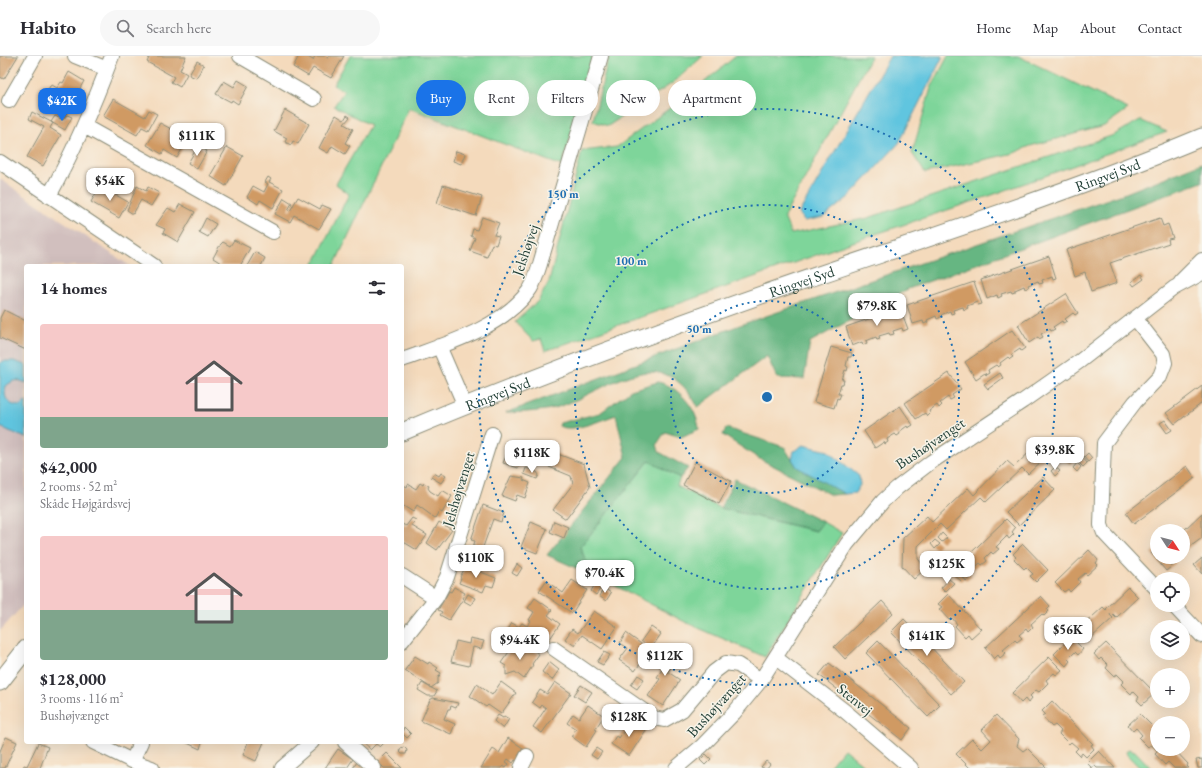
<!DOCTYPE html>
<meta charset="utf-8">
<style>
:root{--surface:#fff;--page:#f7f7f7;--text:#2b2b33;--muted:#7c7c81;--line:#e1e1e2;--accent:#1a73e8}
body{margin:0;font-family:"EB Garamond",serif;background:var(--page);color:var(--text);height:100vh;display:flex;flex-direction:column;font-size:15px;white-space:nowrap}
*{box-sizing:border-box;margin:0}
p{font-size:13px;color:var(--muted)}
.icon{flex:none;width:22px;height:22px;fill:none;stroke:currentColor;stroke-width:2;stroke-linecap:round;stroke-linejoin:round}
.map{position:relative;flex:1;overflow:hidden}
.side{position:absolute;left:24px;top:208px;width:380px;height:480px;display:flex;flex-direction:column;background:var(--surface);border-radius:4px;box-shadow:0 4px 16px #0002}
.side>*{flex:none}
.banner{position:absolute;left:416px;top:24px;width:380px;height:36px;display:flex;gap:8px}
.needle{width:26px;rotate:126deg}
.controls{position:absolute;left:1150px;top:468px;display:grid;gap:8px}
.controls a{display:grid;place-items:center;width:40px;height:40px;border-radius:50%;background:var(--surface);box-shadow:0 4px 16px #0002;font-size:20px}
.price{position:absolute;translate:-50% -34px;padding:0 9px;border-radius:8px;background:#fff;color:#222;font-size:13px;line-height:26px;filter:drop-shadow(0 1px 2px #0008)}
.price::after{content:'';position:absolute;left:50%;top:24px;width:12px;height:9px;margin-left:-6px;background:inherit;clip-path:polygon(0 0,100% 0,50% 100%)}
.price.selected{background:var(--accent);color:#fff}
ul{padding:0;list-style:none}
li{display:grid;align-content:center;gap:8px;height:212px;padding:0 16px}
li span{display:grid;place-items:center;height:124px;border-radius:4px;color:#555}
li>.icon{margin-inline-start:auto}
span .icon{width:72px;height:72px;fill:#fffc;stroke-width:1}
li b{font-size:17px}
h2{display:flex;justify-content:space-between;align-items:center;height:48px;padding:0 16px;font-size:17px}
.tag{padding:0 14px;border-radius:18px;background:var(--surface);box-shadow:0 4px 16px #0002;font-size:14px;line-height:36px}
.tag.selected{background:var(--accent);color:#fff}
header{display:flex;align-items:center;gap:24px;box-sizing:border-box;height:56px;padding:0 20px;background:var(--surface);border-bottom:1px solid var(--line)}
header strong{font-size:19px}
nav{display:flex;gap:22px;margin-inline-start:auto;font-size:14px}
.search{width:280px;height:36px;background:var(--page);display:flex;align-items:center;gap:10px;box-sizing:border-box;padding:0 14px;border-radius:22px;color:var(--muted);font-size:15px}
.map>svg:first-child{display:block}
.industrial{fill:#d1bfbe}
.green{fill:#7ed59a;stroke:#4e8967}
.forest{fill:#66b682;stroke:#427a5b}
.water{fill:#61c5df;stroke:#40818a}
.building{fill:#d09a64}
.lines{fill:none;stroke-linecap:round;stroke-linejoin:round}
.minor-casing{stroke:#8a8c78;stroke-width:16}
.major-casing{stroke:#8a8c78;stroke-width:19}
.minor{stroke:#fff;stroke-width:14}
.major{stroke:#fff;stroke-width:17}
.ring{fill:none;stroke:#1f6fb2;stroke-width:2;stroke-dasharray:2 4}
.labels{text-anchor:middle;dominant-baseline:central;stroke-width:3;stroke-linejoin:round;paint-order:stroke}
.street-label{font-size:15px;fill:#1f3d34;stroke:#f7f3e8}
.centre{fill:#1f6fb2;stroke:#f7f3e8;stroke-width:2}
.ring-label{font-size:12px;text-anchor:middle;font-weight:bold;fill:#1f6fb2;stroke:#f7f3e8;stroke-width:3;stroke-linejoin:round;paint-order:stroke}
</style>
<header>
<strong>Habito</strong>
<div class="search"><svg class="icon" aria-label="search" viewBox="0 0 24 24"><circle cx="10" cy="10" r="6"/><path d="M15 15l6 6"/></svg>Search here</div>
<nav><a>Home</a><a>Map</a><a>About</a><a>Contact</a></nav>
</header>
<div class="map">
<svg width="1202" height="712" viewBox="0 0 1202 712">
<rect width="100%" height="100%" fill="#f7f3e8"/>
<filter id="ink" filterUnits="userSpaceOnUse"><feTurbulence type="fractalNoise" baseFrequency=".025" numOctaves="2"/><feDisplacementMap in="SourceGraphic" scale="8" xChannelSelector="R" yChannelSelector="G"/><feConvolveMatrix kernelMatrix="1 2 1 2 8 2 1 2 1" color-interpolation-filters="sRGB"/></filter>
<filter id="wash" filterUnits="userSpaceOnUse"><feTurbulence type="fractalNoise" baseFrequency=".012" numOctaves="4" result="noise"/><feDisplacementMap in="SourceGraphic" scale="16" xChannelSelector="R" yChannelSelector="G"/><feGaussianBlur stdDeviation="0.9" result="paint"/><feColorMatrix in="noise" values="0 0 0 0 0 0 0 0 0 0 0 0 0 0 0 0 0 1.4 0 .05"/><feComposite in="paint" operator="in"/></filter>
<g filter="url(#wash)">
<rect width="100%" height="100%" fill="#f4dabc"/>
<path class="industrial" d="M0,123L130,210H26V546L0,575Z"/>
<path class="green" d="M350,0H593L562,110L409,52L334,210H313L349,138L336,128L370,69L334,50L344,35L333,29Z
M609,0H703L674,26L608,70L593,65Z
M736,0H871L784,161L791,178L868,162L1114,79L1140,64L1167,76L992,139L867,181L545,295L541,283L533,285L515,266L538,245L549,226L582,95L617,91L701,29Z
M948,0H1018L1128,53L1104,70L1030,90L1014,97L925,117L912,97L931,32Z
M649,405L680,422L677,430L720,452L816,475L823,466L842,477L765,601L687,567L612,528L586,505L580,491Z
M844,693L867,712H828Z
M1128,693L1135,695L1151,712H1140L1127,699L1126,695Z"/>
<path class="forest" d="M1202,107V126L908,233L810,286L804,323L777,322L767,300L698,351C661,283 612,332 561,350C545,356 524,356 506,357L740,269L1126,137Z
M658,326C678,330 697,352 699,373L681,381L665,376L657,388L659,396L688,412L680,422L649,405L580,491L586,505L612,528L547,499L626,401L616,359C601,364 573,377 559,370L560,367L600,357L631,334Z
M726,372L784,391L797,411L845,438L831,439L758,402L723,379Z
M735,423L823,466L816,475L720,452Z"/>
<path class="water" d="M890,0H943L899,87L850,140L824,161L804,165L799,157Z
M3,305H14L26,309V327C18,323 13,324 6,330C3,342 8,350 21,350L26,345V382L0,371V307Z
M803,389L828,395L859,420L860,429L855,437L845,438L797,411L792,403L794,395Z"/>
<g id="blocks">
<path class="building" d="M0,0H18L4,23L0,21Z
M150,0H186L180,14L187,18L180,31L171,26L174,21L147,6Z
M299,0H306L313,4L315,0H325L328,2L329,0H344L331,22L313,12L308,20L293,11Z
M197,5L204,9L196,22L189,19Z
M69,16L84,25L64,61L48,52L50,48L42,44L50,30L52,29L57,32L61,26L63,27Z
M238,24L248,30L238,48L232,44L231,46L216,38L224,25L234,31Z
M113,43L145,61L149,54L157,58L148,74L142,71L137,79L103,60Z
M285,54L309,68L298,88L293,85L291,89L285,86L287,82L274,75Z
M32,56L53,67L50,72L61,79L43,110L27,101L44,71L29,63Z
M67,59L72,61L65,74L51,66L55,60L63,64Z
M336,59L344,64L347,59L350,61L344,68L353,73L345,87L350,90L345,98L332,90L328,97L319,92Z
M160,67L175,75L172,80L185,88L177,102L164,94L162,98L147,89Z
M192,74L197,77L199,74L203,76L195,93L185,87Z
M198,90L207,95L197,113L188,107Z
M227,91L243,100L226,130L210,120Z
M456,95L465,98L461,108L453,105Z
M268,121L271,123L269,126L283,133L273,152L260,144L258,148L247,141L253,130L264,136L268,128L265,126Z
M443,129L482,141L476,160L437,147Z
M100,130L128,146L119,162L91,146Z
M137,130L146,135L148,131L159,137L151,150L141,144L133,158L127,154Z
M298,141L320,153L322,149L331,153L319,173L294,159L290,166L275,158L284,142L292,147L288,154L290,155Z
M180,148L195,156L178,186L163,177L165,173L156,169L168,152L175,156Z
M482,161L499,167L494,179L499,180L496,189L492,188L487,201L470,195L475,182L471,180L473,173L477,174Z
M206,162L216,168L208,181L199,176Z
M1160,162L1163,170L1168,168L1173,182L1168,183L1169,187L1110,207L1117,227L1091,236L1085,216L1075,220L1066,194Z
M234,184L250,192L240,210H219L221,207L213,202L220,189L223,186L230,190Z
M255,196L265,202L261,210H247Z
M1049,200L1056,222L1053,223L1052,220L1042,224L1043,227L1039,228L1038,225L1028,229L1029,231L1025,233L1024,230L1015,234V236L1012,237L1011,235L1001,238L1002,240L998,242L997,239L987,243L981,224Z
M1141,219L1144,223L1134,230L1131,226Z
M974,226L982,248L978,249L977,246L967,250L968,252L964,254L963,251L953,254L954,257L951,258L950,255L941,259V261L937,263L936,260L927,264L928,266L924,268L923,265L913,268L907,249Z
M1066,238L1078,257L1075,259L1073,257L1065,263L1067,265L1063,267L1062,265L1053,271L1055,273L1051,275L1050,273L1041,278L1043,281L1039,283L1038,281L1029,287L1018,269Z
M900,252L908,273L903,275L902,272L893,275L894,278L890,279L889,277L879,280L880,283L877,284L876,281L866,285L867,287L863,289L862,286L852,290L846,271Z
M4,254L26,265V294L0,282V262Z
M1012,274L1025,292L1021,295L1020,293L1011,299L1013,301L1010,303L1008,301L1000,307L1001,309L998,311L996,309L988,314L989,317L986,319L985,317L976,323L965,306Z
M831,291L852,297L851,301H848L846,310L848,311L847,315L845,314L842,324H844L843,328H841L838,338H841L839,343L837,342L834,352L814,346Z
M949,317L961,333L952,339L954,342L950,344L948,341L940,347L942,349L939,352L937,349L929,355L930,357L927,360L925,357L916,363L905,347Z
M1000,317L1003,322L988,333L984,328Z
M1202,330V347L1175,368L1166,357Z
M900,350L913,369L908,372L907,370L899,376L900,378L897,380L895,378L887,383L888,386L885,388L884,386L875,392L864,375Z
M1165,364L1172,374L1167,377L1160,367Z
M1041,385H1068L1080,398L1070,408L1061,401L1047,400L1028,418L1022,412L986,446L981,441L946,474L940,468L918,490V503L926,512L914,523L902,510L903,482L927,460L932,466L968,432L974,439L1007,405L1014,411Z
M515,387L526,390L518,412L503,407L509,391L513,392Z
M555,397L584,408L590,431L566,463L553,454L573,428L571,420L549,411Z
M1088,397L1092,402L1088,406L1084,401Z
M1083,402L1087,407L1083,411L1078,406Z
M695,406L731,425L719,448L683,429Z
M1077,407L1081,411L1077,416L1073,412Z
M1187,410L1195,422L1134,468L1126,457Z
M1055,411L1060,415L1055,420L1051,415Z
M526,412L537,416L539,419L537,423L524,418Z
M434,417L439,420L441,417L446,420L441,427L431,421Z
M511,420L524,422L523,424L530,427L525,442L517,439L515,445L502,440Z
M1043,421L1055,434L1019,469L1006,456Z
M420,427L423,429L424,427L429,430L428,432L430,435L438,440L442,434L452,440L442,457L439,455L435,462L417,449L413,456L402,449V428L407,431L408,428L416,433Z
M483,449L504,457L501,466L493,463L482,494L473,491L475,485L471,484Z
M1202,457V482L1183,496V475H1180L1183,472L1184,474Z
M412,462L416,464L412,470L427,479L417,494L402,485V468L406,470Z
M1006,463L1015,472L1012,476L1014,478L1009,483L1007,480L996,491L999,493L993,498L991,496L985,502L987,505L982,509L980,507L969,517L972,520L966,525L964,522L961,525L951,516Z
M554,465L568,471L564,482L550,476Z
M439,466L452,474L437,494L427,487Z
M531,466L547,473L537,497L521,491Z
M942,477L947,482L942,486L938,482Z
M935,484L940,488L935,493L931,488Z
M1023,488L1048,514L1036,526L1030,520L1033,518L1026,511L1024,513L1014,503L1016,501L1013,498Z
M1157,492V501H1177L1173,504L1176,507L1166,515L1151,497Z
M1089,494L1098,504L1096,507L1098,509L1087,519L1085,517L1078,523L1080,526L1070,536L1068,533L1064,536L1055,527Z
M1202,502V518L1194,509Z
M517,508L522,512L517,520L512,517Z
M466,510L496,522L493,531L486,529L483,536L459,527L461,522L460,521Z
M949,523L954,527L945,536L941,532Z
M572,524L587,534L572,557L539,535L546,525L563,537Z
M597,525L603,529L596,539L591,535Z
M454,531L465,537L462,542L463,543L449,564L440,559L442,556L438,554L449,535L451,536Z
M1128,531L1138,541L1116,562L1111,557L1110,559L1113,562L1090,583L1080,572L1103,551L1106,554L1107,553L1106,552Z
M604,532L611,537L606,545L599,540Z
M468,538L475,542L471,549L464,545Z
M948,538L981,573L971,582L968,578L965,581L955,570L957,568L952,562L949,564L939,553L942,551L938,548Z
M1041,540L1050,550L1047,553L1049,555L1044,560L1042,558L1031,568L1033,571L1028,576L1026,573L1019,579L1022,582L1017,586L1015,584L1003,594L1006,597L1000,602L998,599L994,603L985,592Z
M535,542L552,554L548,559L560,568L545,590L525,576L518,585L506,577L512,567L519,571L522,567L527,570L531,565L529,564L534,556L528,552Z
M882,545L893,557L845,603L834,591Z
M594,555L617,571L602,593L582,579L575,590L565,583L572,573L578,577Z
M904,563L964,626L951,638L891,576Z
M651,571L661,578L635,615L619,604L628,592L620,587L626,577L644,590L645,588L641,585Z
M1071,581L1083,593L1078,599L1075,596L1068,603L1070,605L1066,610L1054,598Z
M470,582L484,585L481,593L473,591L469,610L451,606L456,585L469,588Z
M878,585L940,649L928,661L866,597Z
M523,587L539,598L532,608L533,609L524,623L515,616L506,619V610L501,607L511,593L517,596Z
M1106,587L1155,637L1142,649L1137,644L1139,641L1133,635L1131,638L1121,628L1124,625L1117,618L1114,620L1106,612L1108,609L1101,602L1099,604L1094,598Z
M666,591L669,593L670,591L680,598L668,616L680,624L663,650L648,640L660,623L657,621L663,612L657,609L659,606L657,605Z
M604,596L610,599L603,609L597,606Z
M415,600L428,608L429,606L438,612L436,614L441,617L438,622V627L431,632L405,614Z
M1049,601L1062,614L1056,619L1054,617L1046,624L1048,627L1039,636L1036,634L1030,640L1032,642L1028,647L1025,643L1021,647L1012,637Z
M549,606L559,614L552,624L542,616Z
M829,607L911,672L902,684L819,619Z
M638,619L644,623L637,633L631,629Z
M501,626L516,637L501,658L488,649L486,651L470,640L477,628L492,639Z
M555,626L571,637L542,677L533,671L546,652L542,649L540,652L532,646L540,634L547,638Z
M422,627L437,635L434,640H428L418,634Z
M581,629L592,636L585,646L574,639Z
M433,642L458,647L456,652L451,650L450,653H448L444,663L455,668L451,678L421,665L430,644Z
M1052,645L1093,688L1091,689L1094,693L1086,701L1082,697L1080,700L1075,695L1078,692L1071,686L1069,688L1059,678L1061,675L1055,669L1052,671L1042,660L1045,658L1042,655Z
M588,649L604,660L595,673L597,674L586,691L571,680L576,673L567,667L573,658L579,662Z
M616,652L627,660L620,670L609,662Z
M1140,658L1157,675V693H1174L1188,708L1187,710L1189,712H1174L1168,706L1165,709L1155,698L1158,695L1151,689L1148,691L1139,682L1142,679L1136,672L1133,675L1128,669Z
M498,659L503,662L504,660L509,663L503,673L494,665Z
M996,659L1019,683L1017,690L1023,695L1027,692L1047,712H970L956,698L972,683L982,693L991,684L982,674Z
M632,664L646,674L629,700L611,688L616,680L619,682Z
M404,671L411,678L407,682L402,677Z
M6,681L17,686L5,712H0V695Z
M508,682L523,692L518,700L521,702L518,706L515,704L513,707L508,703L506,706L509,708L506,712L503,710L502,712H481L493,693L499,697Z
M185,686H202L200,693Z
M248,686H264L256,705L243,699Z
M361,686H385L380,691L376,688L370,694Z
M38,687L48,691L40,712H23L24,709L27,710Z
M404,691L407,694L406,698H402L399,695L401,692Z
M596,692L602,696L597,703L591,699Z
M338,693L353,703L347,712H325Z
M1099,695L1115,712H1097L1095,710L1092,712L1087,707Z
M387,697L402,712H384L378,706Z
M706,698L711,703L705,709L700,704Z
M1202,703V712H1198L1196,704Z
M766,705L770,708L767,712H763L761,711Z
M357,706L367,712H353Z"/>
</g>
</g>
<g filter="url(#ink)">
<use href="#blocks" fill-opacity="0" stroke="#8a8c78" stroke-width="1"/>
<g class="lines">
<defs>
<path id="minor" d="M75,0L107,13
M240,0L314,43
M9,45L35,0
M84,70L273,176
M0,106L154,210
M49,140C74,95 94,48 112,0
M1181,225L1202,204
M1135,262L1163,298L1165,307L1160,320L1135,346L1104,387L1101,469L1104,477L1157,533
M439,290L465,350
M402,304C446,288 498,274 528,236C534,229 537,217 540,208L601,0
M402,520L436,542
M1173,549L1202,580
M402,585L436,542L447,521L492,378
M553,592L654,662L664,664L682,654L714,616L726,607L738,609L761,624
M776,602L846,656L911,712
M93,686L132,705L152,712
M345,686L374,712
M132,705L141,686
M282,712L312,686
M521,712L527,700
M676,712L702,690L734,657L761,624L847,488L883,445L897,432L931,406L1023,345L1080,305L1174,232L1202,217"/>
<g id="major">
<path id="s1" d="M402,376C535,320 671,270 807,223C939,178 1073,135 1202,81"/>
<path d="M0,626L26,593"/>
</g>
</defs>
<use href="#minor" class="minor-casing"/>
<use href="#major" class="major-casing"/>
<use href="#minor" class="minor"/>
<use href="#major" class="major"/>
</g>
</g>
<g class="ring">
<circle cx="767" cy="341" r="96"/>
<circle cx="767" cy="341" r="192"/>
<circle cx="767" cy="341" r="288"/>
</g>
<g class="labels">
<g class="street-label">
<text stroke="none"><textPath href="#s1" startOffset="751">Ringvej Syd</textPath></text>
<text transform="translate(525 194) rotate(-71)">Jelshøjvej</text>
<text stroke="none"><textPath href="#s1" startOffset="427">Ringvej Syd</textPath></text>
<text stroke="none"><textPath href="#s1" startOffset="103">Ringvej Syd</textPath></text>
<text transform="translate(930 387) rotate(-34)">Bushøjvænget</text>
<text transform="translate(458 433) rotate(-73)">Jelshøjvænget</text>
<text transform="translate(855 643) rotate(39)">Stenvej</text>
<text transform="translate(716 649) rotate(-48)">Bushøjvænget</text>
</g>
</g>
<circle cx="767" cy="341" r="6" class="centre"/>
<g class="ring-label">
<text x="563" y="142">150 m</text>
<text x="631" y="209">100 m</text>
<text x="699" y="277">50 m</text>
</g>
</svg>
<div class="controls">
<a><svg class="needle" viewBox="-14 -14 28 28"><path d="M0-13l5 13h-10z" fill="#e53935"/><path d="M0 13l5-13h-10z" fill="#7c7c81"/></svg></a>
<a><svg class="icon" aria-label="locate" viewBox="0 0 24 24"><circle cx="12" cy="12" r="6"/><path d="M12 2v4M12 18v4M2 12h4M18 12h4"/></svg></a>
<a><svg class="icon" aria-label="layers" viewBox="0 0 24 24"><path d="M12 4l9 5-9 5-9-5zM3 14l9 5 9-5"/></svg></a>
<a>+</a>
<a>−</a>
</div>
<b class="price selected" style="left:62px;top:66px">$42K</b>
<b class="price" style="left:197px;top:101px">$111K</b>
<b class="price" style="left:110px;top:146px">$54K</b>
<b class="price" style="left:877px;top:271px">$79.8K</b>
<b class="price" style="left:1055px;top:415px">$39.8K</b>
<b class="price" style="left:532px;top:418px">$118K</b>
<b class="price" style="left:476px;top:523px">$110K</b>
<b class="price" style="left:947px;top:529px">$125K</b>
<b class="price" style="left:605px;top:538px">$70.4K</b>
<b class="price" style="left:1068px;top:595px">$56K</b>
<b class="price" style="left:927px;top:601px">$141K</b>
<b class="price" style="left:520px;top:605px">$94.4K</b>
<b class="price" style="left:665px;top:621px">$112K</b>
<b class="price" style="left:629px;top:682px">$128K</b>
<div class="banner">
<a class="tag selected">Buy</a>
<a class="tag">Rent</a>
<a class="tag">Filters</a>
<a class="tag">New</a>
<a class="tag">Apartment</a>
</div>
<section class="side">
<h2>14 homes<svg class="icon" aria-label="filters" viewBox="0 0 24 24"><path d="M4 7h16M4 17h16"/><circle cx="9" cy="7" r="2"/><circle cx="15" cy="17" r="2"/></svg></h2>
<ul>
<li><span style="background:linear-gradient(#f6c9c9 75%,#7fa58c 0)"><svg class="icon" aria-label="home" viewBox="0 0 24 24"><path d="M3 11l9-7 9 7M6 9v11h12V9"/></svg></span><div><b>$42,000</b><p>2 rooms · 52 m²</p><p>Skåde Højgårdsvej</p></div></li>
<li><span style="background:linear-gradient(#f6c9c9 60%,#7fa58c 0)"><svg class="icon" aria-label="home" viewBox="0 0 24 24"><path d="M3 11l9-7 9 7M6 9v11h12V9"/></svg></span><div><b>$128,000</b><p>3 rooms · 116 m²</p><p>Bushøjvænget</p></div></li>
</ul>
</section>
</div>
